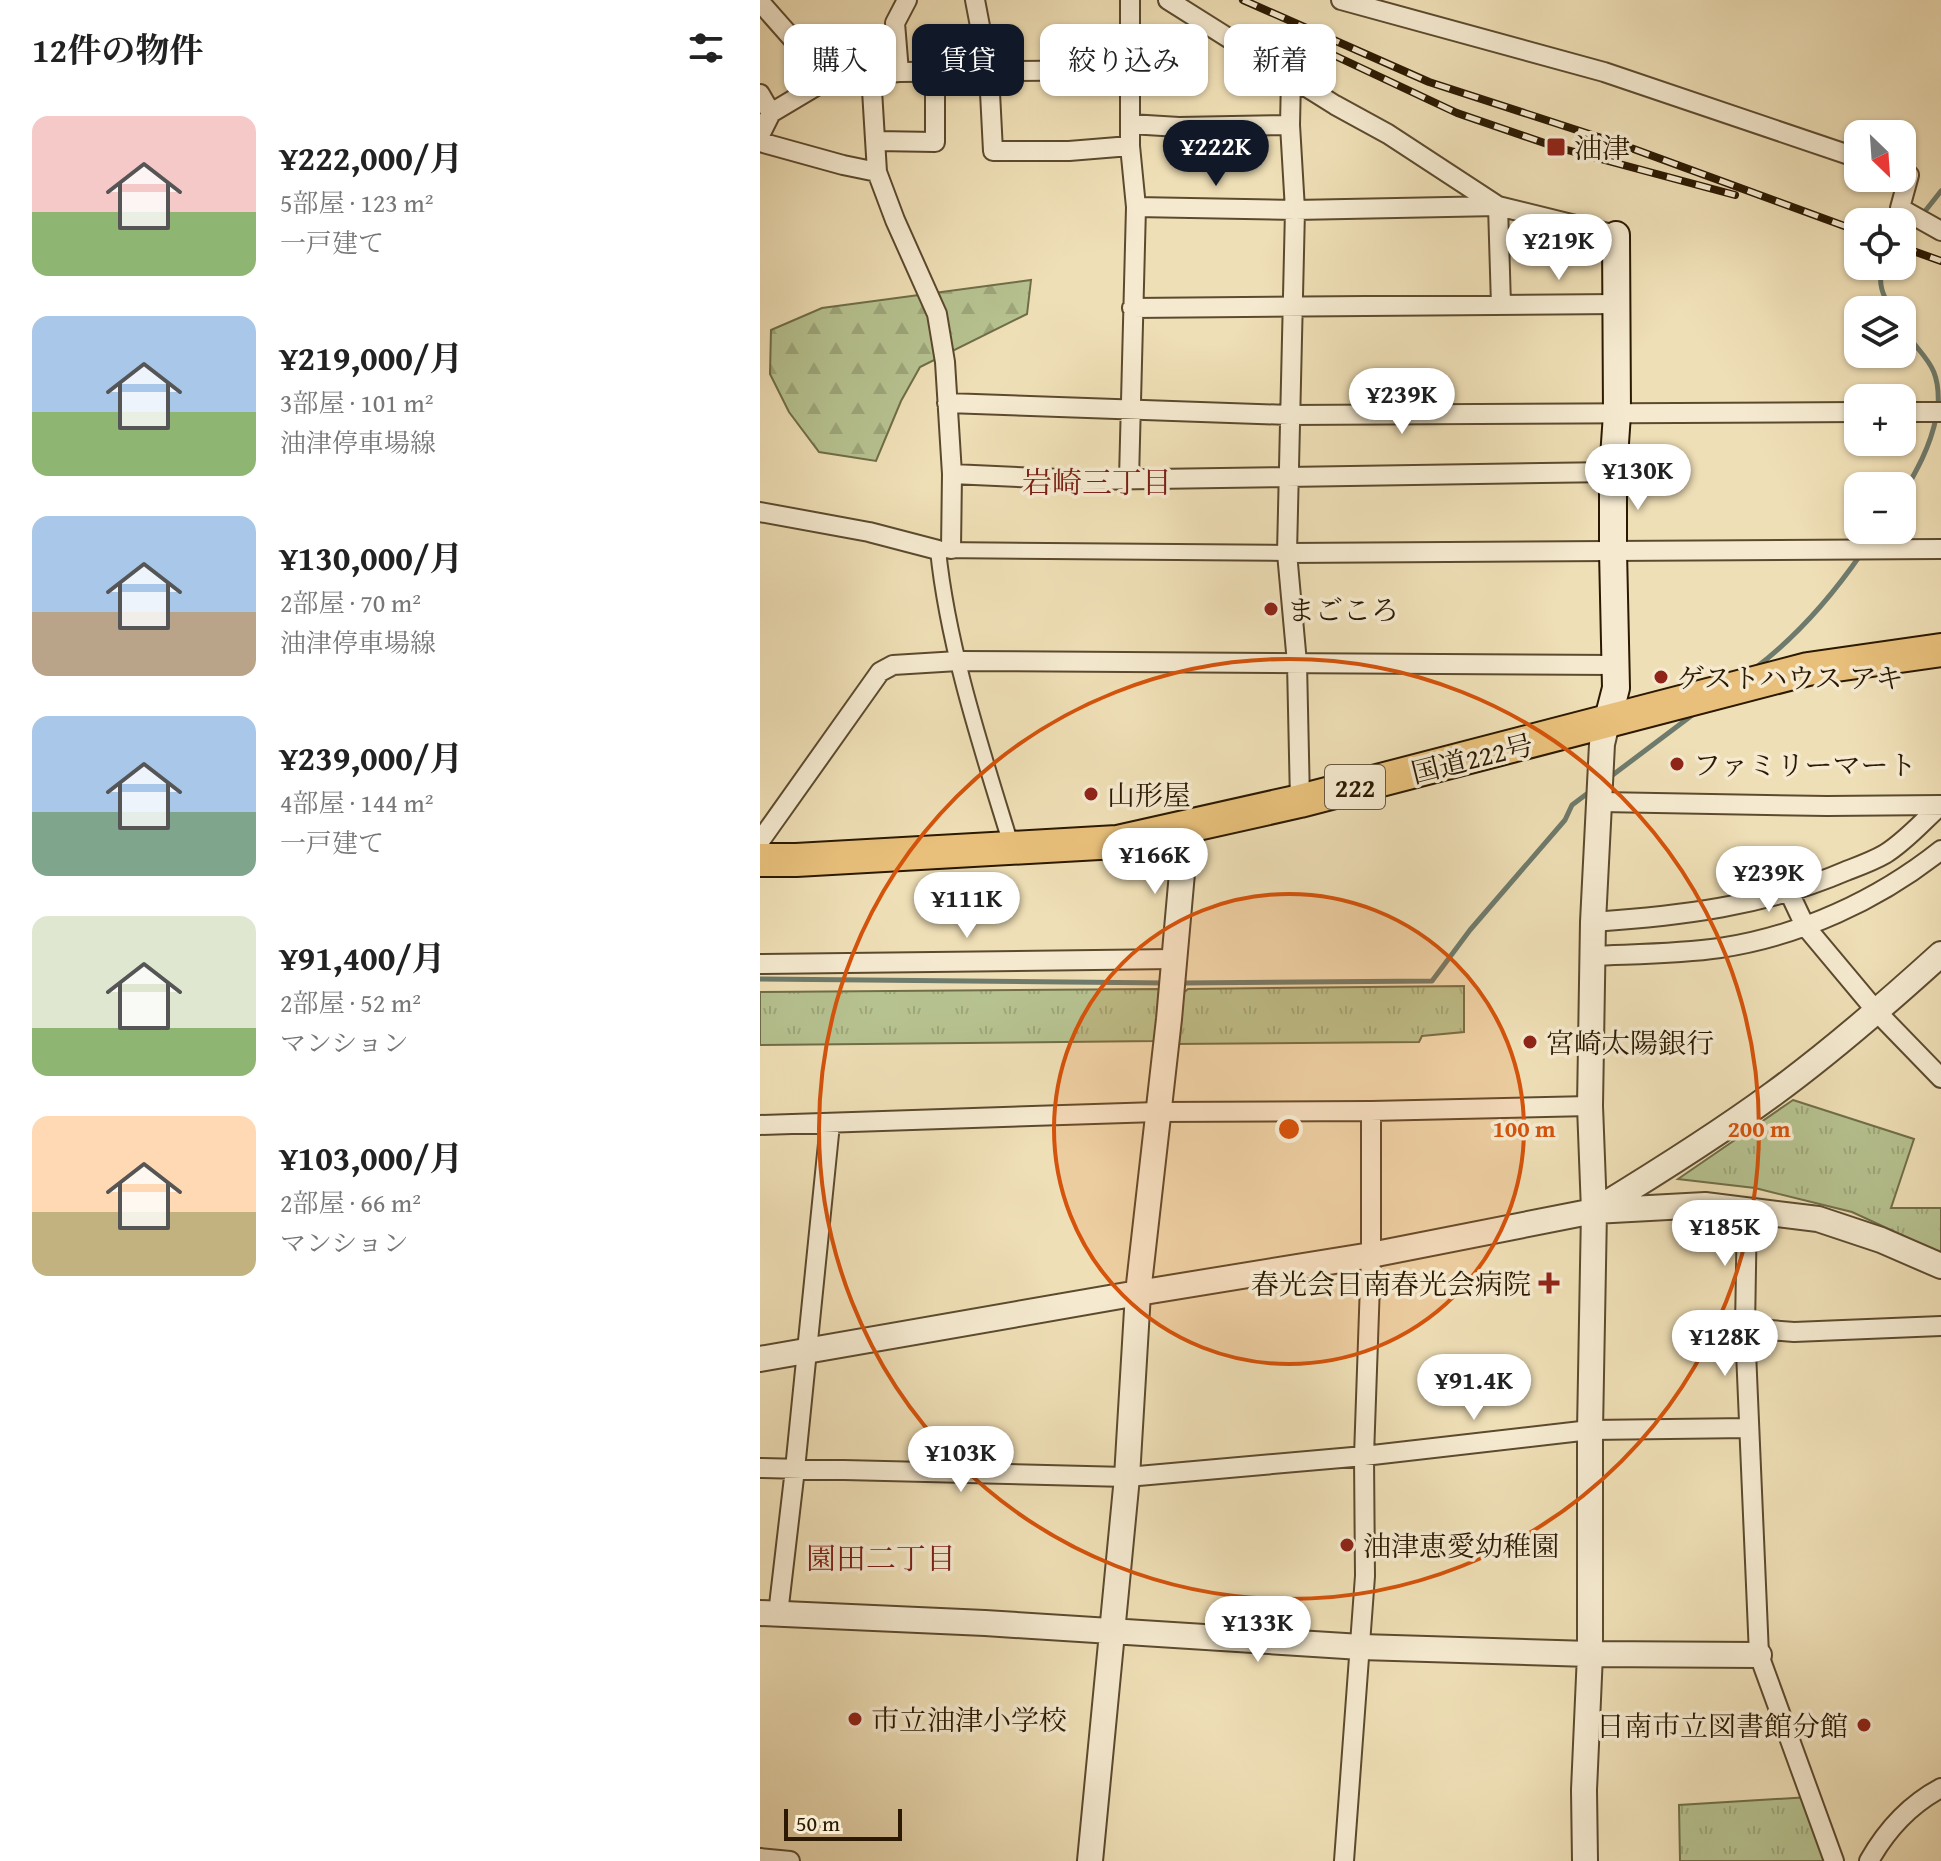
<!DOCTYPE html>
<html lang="ja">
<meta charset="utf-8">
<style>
:root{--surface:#fff;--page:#f2f2f2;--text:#222;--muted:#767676;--accent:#111827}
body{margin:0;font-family:"Gentium Book Plus","Noto Serif JP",serif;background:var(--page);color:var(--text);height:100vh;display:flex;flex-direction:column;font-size:30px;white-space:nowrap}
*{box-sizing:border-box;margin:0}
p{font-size:26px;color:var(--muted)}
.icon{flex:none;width:44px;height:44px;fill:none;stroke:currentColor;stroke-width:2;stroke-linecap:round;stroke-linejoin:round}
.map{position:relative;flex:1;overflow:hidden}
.side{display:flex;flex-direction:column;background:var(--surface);width:760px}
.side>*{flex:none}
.top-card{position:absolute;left:24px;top:24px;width:760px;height:72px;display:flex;gap:16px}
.needle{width:52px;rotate:155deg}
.fabs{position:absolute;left:1084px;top:120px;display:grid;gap:16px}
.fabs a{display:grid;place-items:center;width:72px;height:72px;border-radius:16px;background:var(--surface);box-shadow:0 2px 6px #0004;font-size:40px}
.scale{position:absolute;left:24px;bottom:20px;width:118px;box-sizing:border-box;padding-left:8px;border:4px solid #2b1901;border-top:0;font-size:22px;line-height:28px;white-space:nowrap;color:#2b1901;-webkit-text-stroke:6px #f5ead0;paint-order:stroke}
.price{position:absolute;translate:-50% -68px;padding:0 18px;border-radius:28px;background:#fff;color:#222;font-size:26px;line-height:52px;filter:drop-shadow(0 2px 4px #0008)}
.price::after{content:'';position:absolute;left:50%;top:48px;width:24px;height:18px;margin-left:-12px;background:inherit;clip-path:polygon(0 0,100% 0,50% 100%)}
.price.selected{background:var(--accent);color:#fff}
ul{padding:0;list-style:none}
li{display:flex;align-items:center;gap:24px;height:200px;padding:0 32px}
li span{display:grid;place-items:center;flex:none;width:224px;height:160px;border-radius:16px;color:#555}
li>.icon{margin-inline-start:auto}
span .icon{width:96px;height:96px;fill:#fffc;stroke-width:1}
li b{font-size:34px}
h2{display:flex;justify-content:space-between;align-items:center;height:96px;padding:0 32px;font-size:34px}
.pill{padding:0 28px;border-radius:16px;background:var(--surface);box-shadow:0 2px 6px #0004;font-size:28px;line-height:72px}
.pill.selected{background:var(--accent);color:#fff}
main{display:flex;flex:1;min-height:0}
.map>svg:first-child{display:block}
.forest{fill:url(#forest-firs);stroke:#706e48;stroke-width:2}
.park{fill:url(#park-tufts);stroke:#706e48;stroke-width:2}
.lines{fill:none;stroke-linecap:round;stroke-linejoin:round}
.stream{stroke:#6e7b6c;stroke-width:5}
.pedestrian-casing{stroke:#5c4a2e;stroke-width:18}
.minor-casing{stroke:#5c4a2e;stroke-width:22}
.tertiary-casing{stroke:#5c4a2e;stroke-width:28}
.secondary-casing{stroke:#2b1901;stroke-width:30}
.trunk-casing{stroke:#2b1901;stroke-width:36}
.pedestrian{stroke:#f5ead0;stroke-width:14}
.minor{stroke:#f5ead0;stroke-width:18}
.tertiary{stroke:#f5ead0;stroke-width:24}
.secondary{stroke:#f5ead0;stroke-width:26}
.trunk{stroke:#e8c07b;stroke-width:32}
.rail-casing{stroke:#2b1901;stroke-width:8}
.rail{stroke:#f5ead0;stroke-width:5;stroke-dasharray:15;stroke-linecap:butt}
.ring{fill:none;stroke:#d5530b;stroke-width:4}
.poi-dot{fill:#8f2418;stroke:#f5ead0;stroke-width:3}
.labels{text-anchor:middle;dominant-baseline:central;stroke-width:7;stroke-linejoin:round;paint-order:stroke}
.shield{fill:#f5ead0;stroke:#68583f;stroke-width:2}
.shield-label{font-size:26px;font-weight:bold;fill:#2b1901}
.poi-label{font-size:28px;fill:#2b1901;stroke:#f5ead0;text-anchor:start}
.street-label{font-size:28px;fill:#2b1901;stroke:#f5ead0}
.neighbourhood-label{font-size:30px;fill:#7a1f14;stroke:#f5ead0}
.centre{fill:#d5530b;stroke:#f5ead0;stroke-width:4}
.ring-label{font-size:24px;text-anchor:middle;font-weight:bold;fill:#d5530b;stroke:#f5ead0;stroke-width:7;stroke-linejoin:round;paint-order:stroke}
</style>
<main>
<section class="side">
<h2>12件の物件<svg class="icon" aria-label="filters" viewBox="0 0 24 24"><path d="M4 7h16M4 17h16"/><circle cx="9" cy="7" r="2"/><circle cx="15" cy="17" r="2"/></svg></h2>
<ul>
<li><span style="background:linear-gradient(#f6c9c9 60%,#8fb573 0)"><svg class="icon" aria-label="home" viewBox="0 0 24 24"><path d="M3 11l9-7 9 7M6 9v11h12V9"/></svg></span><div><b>¥222,000/月</b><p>5部屋 · 123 m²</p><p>一戸建て</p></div></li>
<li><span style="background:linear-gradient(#a9c7e8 60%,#8fb573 0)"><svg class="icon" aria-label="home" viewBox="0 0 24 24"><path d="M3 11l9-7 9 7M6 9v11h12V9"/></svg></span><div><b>¥219,000/月</b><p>3部屋 · 101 m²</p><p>油津停車場線</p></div></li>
<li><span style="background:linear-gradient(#a9c7e8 60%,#b9a48a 0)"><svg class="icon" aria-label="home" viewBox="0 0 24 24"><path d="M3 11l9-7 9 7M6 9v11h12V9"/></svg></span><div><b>¥130,000/月</b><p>2部屋 · 70 m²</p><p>油津停車場線</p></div></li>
<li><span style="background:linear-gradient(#a9c7e8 60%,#7fa58c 0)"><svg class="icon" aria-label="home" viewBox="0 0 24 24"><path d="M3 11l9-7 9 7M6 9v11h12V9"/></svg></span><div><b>¥239,000/月</b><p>4部屋 · 144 m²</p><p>一戸建て</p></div></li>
<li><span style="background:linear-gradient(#dfe7d0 70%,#8fb573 0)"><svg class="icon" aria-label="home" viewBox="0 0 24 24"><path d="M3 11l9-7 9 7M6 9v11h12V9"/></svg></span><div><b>¥91,400/月</b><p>2部屋 · 52 m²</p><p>マンション</p></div></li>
<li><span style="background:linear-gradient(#ffd9b3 60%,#c2b280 0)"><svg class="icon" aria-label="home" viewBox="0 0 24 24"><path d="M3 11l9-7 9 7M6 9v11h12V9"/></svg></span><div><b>¥103,000/月</b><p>2部屋 · 66 m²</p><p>マンション</p></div></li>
</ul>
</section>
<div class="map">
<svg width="1181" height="1861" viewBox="0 0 1181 1861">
<defs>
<pattern id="forest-firs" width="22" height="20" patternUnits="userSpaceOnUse" patternTransform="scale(2)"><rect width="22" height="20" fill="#b6c290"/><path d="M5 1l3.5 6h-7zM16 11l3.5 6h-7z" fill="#9da67a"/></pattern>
<pattern id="park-tufts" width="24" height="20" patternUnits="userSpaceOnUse" patternTransform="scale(2)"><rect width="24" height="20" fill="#b6c290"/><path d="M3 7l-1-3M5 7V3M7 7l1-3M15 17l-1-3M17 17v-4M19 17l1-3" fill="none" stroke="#9da67a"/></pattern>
</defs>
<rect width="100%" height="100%" fill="#efdfb6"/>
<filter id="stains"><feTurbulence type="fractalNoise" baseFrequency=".0025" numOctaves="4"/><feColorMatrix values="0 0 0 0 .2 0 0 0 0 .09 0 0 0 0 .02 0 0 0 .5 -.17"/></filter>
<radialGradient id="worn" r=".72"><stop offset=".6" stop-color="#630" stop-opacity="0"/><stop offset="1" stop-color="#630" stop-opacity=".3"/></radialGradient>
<path class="forest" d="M271,280L267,314L160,367L141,401L116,461L59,452L29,412L10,374L11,330L62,308Z"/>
<path class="park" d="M704,986V1032L662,1036L659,1042L414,1044L422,994L428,989Z
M399,989L396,1041L0,1045V992Z
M1033,1100L1154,1139L1131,1208H1181V1253L1092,1212L995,1188L918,1179Z
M1050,1797L1074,1861H920L919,1805Z"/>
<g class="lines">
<path class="stream" d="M1162,215L1181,191
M1142,240L1156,223
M1123,266C1117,283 1123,295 1131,310
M1142,327C1162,359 1181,362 1178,408
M1142,496C1157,470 1170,447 1176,418
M1106,545L1118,530
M994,669C1035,638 1072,596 1101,554
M850,777L935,713
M0,979L407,983
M421,983L672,981L710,930L805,820L812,805L832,790"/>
<defs>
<path id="pedestrian" d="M252,848C223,753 188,649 178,550L527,553"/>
<path id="minor" d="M215,0L229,73L233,151H309L370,146
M408,0L575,105L628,134L738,206
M581,0L844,72L1098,158
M0,2L68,79
M139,72L135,23L147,0
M111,74L117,172L135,220L177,314L185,362L192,474L191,549
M531,77L530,125L535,210L527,553L537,663L540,801
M0,94L11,113
M370,124L419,127L530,125
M0,135L11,113L68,79L139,72L368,70
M117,141L175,142V72
M0,142L83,165L117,172
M1142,173L1149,175L1140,208L1181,231
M738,206L741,305
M376,207L535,210L738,206L856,235
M372,308L857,304
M187,403L529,415L1098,412
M1142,412H1181
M192,474L325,480L853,472
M369,479L376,207L370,146V0
M0,512L109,532L178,550
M527,553L1181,549
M841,802L1067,806L1181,805
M0,841L120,672L133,665L198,661L856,665
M1029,892L1045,926L1117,1012L1181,1078
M833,922C920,916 1005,906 1086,871C1099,866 1113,861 1125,854C1146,841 1163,821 1181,805
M832,956C874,954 918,954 960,948C1040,936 1118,900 1181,850
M0,964L413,959
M0,1125L397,1112L611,1111L830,1106
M987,1209L985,1328L999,1655L1074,1861
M985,1328L1034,1332L1181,1326
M0,1468L367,1477L604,1456L830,1430L988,1428
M18,1614L35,1469L70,1124
M0,1858L30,1861
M584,1861L605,1576L604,1456L611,1255V1111
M1109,1861C1127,1829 1149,1805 1181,1788"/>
<path id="tertiary" d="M839,1208C898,1172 957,1135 1013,1094C1072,1051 1127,1003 1181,954
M0,1359L378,1293L611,1255L834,1211L945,1205L1058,1219L1121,1240L1181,1266
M0,1613L225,1623L601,1647L830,1654L999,1655
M330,1861L367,1477L378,1293L409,1019L426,828
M825,1861L824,1790L830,1654V1430L834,1211L830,1106L833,922L842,744L847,723"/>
<path id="secondary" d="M847,723L856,688L853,551V472L857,414L856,235"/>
<path id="trunk" d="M0,860H36L357,842L540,801L1048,669L1181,650"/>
</defs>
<use href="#pedestrian" class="pedestrian-casing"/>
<use href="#minor" class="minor-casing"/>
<use href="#tertiary" class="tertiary-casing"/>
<use href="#secondary" class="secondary-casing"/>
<use href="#trunk" class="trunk-casing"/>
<use href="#pedestrian" class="pedestrian"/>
<use href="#minor" class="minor"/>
<use href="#tertiary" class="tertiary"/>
<use href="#secondary" class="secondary"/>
<use href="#trunk" class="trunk"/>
<defs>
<path id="rail" d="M483,0L669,82L860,144L1098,231
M544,38L569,53L697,113L796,147L975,195
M1142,247L1181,261"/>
</defs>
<use href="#rail" class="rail-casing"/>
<use href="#rail" class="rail"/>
</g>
<circle cx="529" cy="1129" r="235" fill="#d5530b" fill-opacity=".12"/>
<g class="ring">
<circle cx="529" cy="1129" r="235"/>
<circle cx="529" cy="1129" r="470"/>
</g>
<g class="poi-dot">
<rect x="786" y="137" width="20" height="20" rx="4"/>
<circle cx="511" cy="609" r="8"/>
<circle cx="901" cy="677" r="8"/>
<circle cx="917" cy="764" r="8"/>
<circle cx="331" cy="794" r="8"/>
<circle cx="770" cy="1042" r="8"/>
<path d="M785 1271h8v8h8v8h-8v8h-8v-8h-8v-8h8z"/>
<circle cx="587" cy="1545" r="8"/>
<circle cx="95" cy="1719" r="8"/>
<circle cx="1104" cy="1725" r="8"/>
</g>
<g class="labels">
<rect class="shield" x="565" y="765" width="60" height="44" rx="6"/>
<g class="shield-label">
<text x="595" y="787">222</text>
</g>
<g class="poi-label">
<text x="814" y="147">油津</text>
<text x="527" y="609">まごころ</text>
<text x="917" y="677">ゲストハウス アキ</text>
<text x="933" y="764">ファミリーマート</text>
<text x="347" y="794">山形屋</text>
<text x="786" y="1042">宮崎太陽銀行</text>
<text x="771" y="1283" text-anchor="end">春光会日南春光会病院</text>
<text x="603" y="1545">油津恵愛幼稚園</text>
<text x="111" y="1719">市立油津小学校</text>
<text x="1088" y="1725" text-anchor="end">日南市立図書館分館</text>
</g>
<g class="street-label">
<text transform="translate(712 758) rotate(-14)">国道222号</text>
</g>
<g class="neighbourhood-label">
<text x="337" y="482">岩崎三丁目</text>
<text x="121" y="1558">園田二丁目</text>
</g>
</g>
<circle cx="529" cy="1129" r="12" class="centre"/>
<g class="ring-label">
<text x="764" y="1137">100 m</text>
<text x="999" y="1137">200 m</text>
</g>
<rect width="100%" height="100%" filter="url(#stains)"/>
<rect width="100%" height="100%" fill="url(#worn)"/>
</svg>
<div class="fabs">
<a><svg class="needle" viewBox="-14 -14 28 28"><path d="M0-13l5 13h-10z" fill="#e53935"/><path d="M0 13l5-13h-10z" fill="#767676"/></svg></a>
<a><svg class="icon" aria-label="locate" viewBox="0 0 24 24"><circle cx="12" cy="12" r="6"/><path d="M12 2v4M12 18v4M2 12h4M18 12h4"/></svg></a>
<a><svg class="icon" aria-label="layers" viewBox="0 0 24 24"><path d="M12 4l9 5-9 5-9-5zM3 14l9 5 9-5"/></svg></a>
<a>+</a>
<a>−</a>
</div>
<div class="scale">50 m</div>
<b class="price selected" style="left:456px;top:188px">¥222K</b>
<b class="price" style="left:799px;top:282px">¥219K</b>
<b class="price" style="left:642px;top:436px">¥239K</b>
<b class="price" style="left:878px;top:512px">¥130K</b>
<b class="price" style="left:395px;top:896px">¥166K</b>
<b class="price" style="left:1009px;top:914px">¥239K</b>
<b class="price" style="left:207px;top:940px">¥111K</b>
<b class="price" style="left:965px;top:1268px">¥185K</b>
<b class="price" style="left:965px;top:1378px">¥128K</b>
<b class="price" style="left:714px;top:1422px">¥91.4K</b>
<b class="price" style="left:201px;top:1494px">¥103K</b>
<b class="price" style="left:498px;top:1664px">¥133K</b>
<div class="top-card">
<a class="pill">購入</a>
<a class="pill selected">賃貸</a>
<a class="pill">絞り込み</a>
<a class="pill">新着</a>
</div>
</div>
</main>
